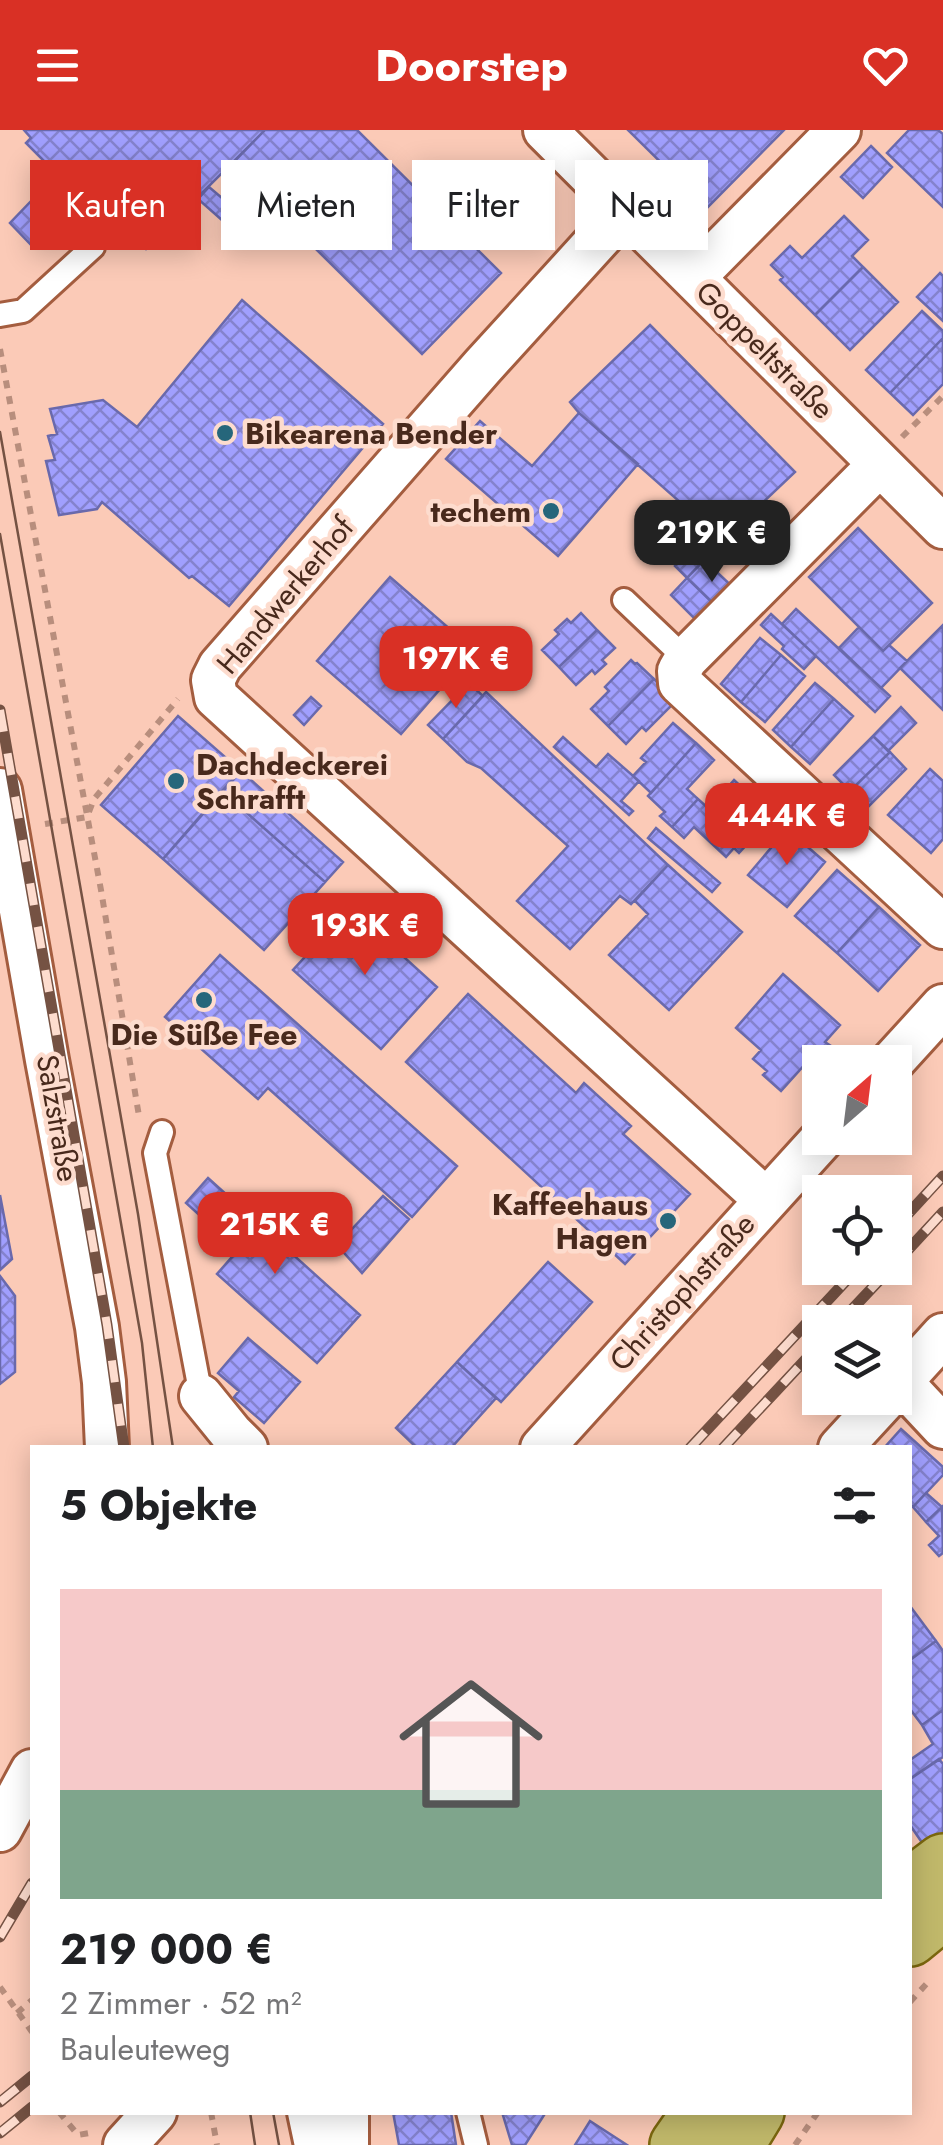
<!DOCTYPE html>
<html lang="de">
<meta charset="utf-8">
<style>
:root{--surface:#fff;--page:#f2f2f2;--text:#202124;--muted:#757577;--accent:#d93025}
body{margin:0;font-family:Jost,sans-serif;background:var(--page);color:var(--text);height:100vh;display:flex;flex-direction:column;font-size:38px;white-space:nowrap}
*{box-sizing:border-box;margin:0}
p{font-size:32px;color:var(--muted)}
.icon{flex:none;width:55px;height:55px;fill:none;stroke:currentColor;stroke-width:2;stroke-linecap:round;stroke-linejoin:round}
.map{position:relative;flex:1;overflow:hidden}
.sheet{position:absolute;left:30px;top:1315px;width:882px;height:670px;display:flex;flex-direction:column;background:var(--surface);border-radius:0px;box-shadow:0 5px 25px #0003}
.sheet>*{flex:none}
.hud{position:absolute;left:30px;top:30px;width:885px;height:90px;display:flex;gap:20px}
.needle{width:65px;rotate:28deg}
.buttons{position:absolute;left:802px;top:915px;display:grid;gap:20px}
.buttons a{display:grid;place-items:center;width:110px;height:110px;border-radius:0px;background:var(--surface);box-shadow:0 5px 25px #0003;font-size:50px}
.price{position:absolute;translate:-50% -85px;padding:0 22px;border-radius:20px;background:var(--accent);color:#fff;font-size:32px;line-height:65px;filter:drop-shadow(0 2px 5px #0008)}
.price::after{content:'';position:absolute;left:50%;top:60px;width:30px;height:22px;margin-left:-15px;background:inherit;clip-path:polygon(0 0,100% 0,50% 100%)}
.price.active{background:#222;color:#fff}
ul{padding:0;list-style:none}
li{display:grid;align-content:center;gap:20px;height:530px;padding:0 30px}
li span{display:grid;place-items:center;height:310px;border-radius:0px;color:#555}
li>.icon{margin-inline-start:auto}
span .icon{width:180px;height:180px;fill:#fffc;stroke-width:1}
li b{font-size:42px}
h2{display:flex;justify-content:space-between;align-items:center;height:120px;padding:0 30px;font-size:42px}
.chip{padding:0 35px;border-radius:0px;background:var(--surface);box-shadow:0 5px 25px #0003;font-size:35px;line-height:90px}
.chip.active{background:var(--accent);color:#fff}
header{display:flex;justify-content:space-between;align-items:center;height:130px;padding:0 30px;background:var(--accent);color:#fff;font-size:45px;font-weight:700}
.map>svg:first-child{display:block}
.building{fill:url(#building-cross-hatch);stroke:#6969ac;stroke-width:2.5}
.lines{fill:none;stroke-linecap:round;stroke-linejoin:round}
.lane-casing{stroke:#a45d3f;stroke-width:28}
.street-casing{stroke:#a45d3f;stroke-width:48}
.primary-casing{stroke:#7b670e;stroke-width:60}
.path{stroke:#b88e7d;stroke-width:6;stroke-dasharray:8 8;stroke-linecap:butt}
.lane{stroke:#fff;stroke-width:22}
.street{stroke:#fff;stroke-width:42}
.primary{stroke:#c0b86a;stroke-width:55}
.tram{stroke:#755243;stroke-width:2.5}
.rail-casing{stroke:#755243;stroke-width:11}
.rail{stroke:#fddcce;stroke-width:8;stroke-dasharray:22;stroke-linecap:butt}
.poi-dot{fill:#26667b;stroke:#fddcce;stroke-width:4}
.labels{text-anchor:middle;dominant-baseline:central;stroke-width:9;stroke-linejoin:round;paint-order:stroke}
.street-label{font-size:30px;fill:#48291c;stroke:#fddcce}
.poi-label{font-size:30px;font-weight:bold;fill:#48291c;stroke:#fddcce;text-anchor:start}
</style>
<header><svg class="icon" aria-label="menu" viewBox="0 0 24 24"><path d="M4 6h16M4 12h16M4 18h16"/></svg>Doorstep<svg class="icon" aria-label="heart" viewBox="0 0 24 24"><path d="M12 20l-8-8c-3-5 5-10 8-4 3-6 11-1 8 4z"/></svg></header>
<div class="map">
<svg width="943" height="2015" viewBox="0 0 943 2015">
<defs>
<pattern id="building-cross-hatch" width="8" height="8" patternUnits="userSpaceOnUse" patternTransform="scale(2.5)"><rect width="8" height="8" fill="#a09ffe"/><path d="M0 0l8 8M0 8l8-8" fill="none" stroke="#8482cd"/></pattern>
</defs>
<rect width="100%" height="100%" fill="#fbcab7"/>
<path class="building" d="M24,0H265L146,119L104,78L118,64L97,42L76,63L82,68L33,117L10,93L57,44L26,13L31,8Z
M265,0H357L501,143L422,224L231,35Z
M628,0H784L707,78Z
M909,0H938L943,4V77L887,23Z
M871,16L892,37L863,68L841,47Z
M209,57L235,79L223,91L198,69Z
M844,86L868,110L852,126L863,137L815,185L780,150L783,147L771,135L790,116L802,128Z
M863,137L898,172L850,220L815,185Z
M940,143L943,146V191L917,167Z
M242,170L383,294L229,476L192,446L189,448L102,372L97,379L59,385L46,331L55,330L48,306L57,304L50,279L103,270L137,297Z
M922,181L943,201V208L890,263L866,240Z
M650,195L795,342L723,410L579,283L570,272Z
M943,208V254L913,285L890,263Z
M579,283L638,334L558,426L446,329L480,291L532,336Z
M698,390L721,413L709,425L685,403Z
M858,398L932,473L883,521L809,447Z
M697,414L709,425L687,448L675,436Z
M704,430L737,461L719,479L687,448Z
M390,447L474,520L401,604L317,531Z
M687,448L719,479L702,496L671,465Z
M796,479L890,566L875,582L782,494Z
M581,483L597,500L559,537L542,520L559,504L555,500L567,489L571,493Z
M771,484L816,526L804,539L782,519L784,516L761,495Z
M943,495V580L900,538Z
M859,497L883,521L889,515L907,531L881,558L839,518Z
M597,500L615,518L602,530L606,534L595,544L592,540L576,555L559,537Z
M760,508L781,525L741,572L721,554Z
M781,525L805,546L765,592L741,572Z
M631,530L635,534L637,533L654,549L608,596L591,579L609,561L605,557Z
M654,549L672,566L674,573L646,601L642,597L626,614L608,596Z
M469,553L483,566L443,609L428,595Z
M815,553L834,569L791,617L773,600Z
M486,562L668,735L631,774L620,766L570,819L517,771L568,716L481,638L467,632L443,609Z
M311,567L321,576L304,595L294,585Z
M834,569L853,586L810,634L791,617Z
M901,577L916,593L888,621L873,606Z
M178,586L241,641L163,729L101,675Z
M673,593L696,613L651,663L633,646L646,632L641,628Z
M873,606L890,622L850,661L834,645Z
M563,607L596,637L608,624L639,651L621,671L633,681L629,685L554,617Z
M696,613L714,630L687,659L698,669L672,697L660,686L665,682L648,666Z
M890,622L906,639L867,678L850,661Z
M930,639L943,651V709L931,723L888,685Z
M241,641L343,732L325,752L222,661Z
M734,650L752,667L711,713L694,697L684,708L672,697L698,669L709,679Z
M222,661L325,752L264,820L163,729Z
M752,667L773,686L739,723L734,718L726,727L711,713Z
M656,698L720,753L712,762L648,708Z
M787,699L825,732L787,777L748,745Z
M668,735L742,802L669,880L609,825L648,784L635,771Z
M837,740L879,777L837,823L795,786Z
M879,777L920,815L878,861L837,823Z
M350,778L437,857L381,919L293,840Z
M220,825L457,1036L412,1087L268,958L258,969L165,887Z
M783,844L840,895L825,912L831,916L813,936L808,931L781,961L763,945L767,941L753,929L761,920L736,898Z
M468,864L576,963L584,953L631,996L623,1004L690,1064L625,1134L406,932Z
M208,1048L360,1185L317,1233L217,1144L238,1120L186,1073Z
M0,1065L12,1129L0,1140Z
M383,1066L409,1089L362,1143L337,1115Z
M548,1132L592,1172L501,1272L457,1232Z
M0,1146L15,1166V1242L0,1254Z
M248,1208L300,1252L264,1293L234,1267L239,1261L218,1243Z
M457,1232L496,1268L451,1318H417L396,1298Z
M901,1299L943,1337V1345L913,1377L910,1374V1318H884Z
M926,1363L942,1377L926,1392L913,1377Z
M942,1377L943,1423L939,1426L929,1415L939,1406L926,1392Z
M910,1476L936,1511L910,1530Z
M936,1511L943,1521V1580L922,1595L910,1579V1530Z
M943,1580V1627L910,1649V1630L933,1614L922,1595Z
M939,1629L943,1634V1704L925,1717L910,1695V1649Z
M393,1982H451L456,2015H399Z
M502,1982H546L525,2015H512Z
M590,1991L627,2015H575Z"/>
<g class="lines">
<defs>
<path id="lane" d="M0,185L23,181L93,117
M624,470L686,529
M162,1002L155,1023L201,1266
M468,1982L476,2015"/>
<path id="street" d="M545,0L943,397
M625,80L483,236L220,536L213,550L216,567L766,1070
M694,147L839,0
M879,335L686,529L679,541L680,553L943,797
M0,660L47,930L97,1197L104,1252L107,1318
M892,932L943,876
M901,1252L943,1297
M895,1258L943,1205
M201,1266L231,1303L246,1318
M542,1318L823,1008
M840,1318L886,1268
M0,1700L32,1641
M309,1982L316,2015
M347,1982V2015
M125,2015L155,1982"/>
<path id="primary" d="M910,1757L943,1732
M910,1808L943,1781
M678,2015L701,1982
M736,2015L756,1982"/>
</defs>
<use href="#lane" class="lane-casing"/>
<use href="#street" class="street-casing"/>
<use href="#primary" class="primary-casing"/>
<path class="path" d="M0,219L101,760L139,986
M902,307L943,266
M45,694L87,687L94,669L178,569
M0,1857L32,1902
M910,1872L929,1851
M17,1883L32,1870
M59,1982L78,2005L89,2003
M211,1982L217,2015
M795,2015L818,1982"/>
<use href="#lane" class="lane"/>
<use href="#street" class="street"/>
<use href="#primary" class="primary"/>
<path class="tram" d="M0,302L138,1084L173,1318
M0,404L142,1213L153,1318
M250,1982L255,2015
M273,1982L279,2015"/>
<defs>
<path id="rail" d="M0,580L107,1195L124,1318
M895,1098L943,1046
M895,1134L943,1082
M840,1192L891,1138
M690,1318L858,1138
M723,1318L820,1214
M0,1807L32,1753
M0,1972L32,1946
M0,2003L32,1977"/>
</defs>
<use href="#rail" class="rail-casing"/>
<use href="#rail" class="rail"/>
</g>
<g class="poi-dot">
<circle cx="225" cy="303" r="10"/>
<circle cx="551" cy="381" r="10"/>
<circle cx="176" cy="651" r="10"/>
<circle cx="204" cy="870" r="10"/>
<circle cx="668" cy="1091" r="10"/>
</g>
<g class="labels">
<g class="street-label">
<text transform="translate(765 220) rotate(45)">Goppeltstraße</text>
<text transform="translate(285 465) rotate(-50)">Handwerkerhof</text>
<text transform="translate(58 988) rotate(80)">Salzstraße</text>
<text transform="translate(682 1162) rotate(-48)">Christophstraße</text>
</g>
<g class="poi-label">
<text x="245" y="303">Bikearena Bender</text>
<text x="531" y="381" text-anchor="end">techem</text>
<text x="196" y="634">Dachdeckerei<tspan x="196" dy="34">Schrafft</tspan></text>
<text x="204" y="904" text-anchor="middle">Die Süße Fee</text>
<text x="648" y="1074" text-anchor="end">Kaffeehaus<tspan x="648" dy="34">Hagen</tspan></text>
</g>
</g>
</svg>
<div class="buttons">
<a><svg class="needle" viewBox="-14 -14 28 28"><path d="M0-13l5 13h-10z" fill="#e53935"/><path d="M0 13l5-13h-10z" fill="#757577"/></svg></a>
<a><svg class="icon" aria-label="locate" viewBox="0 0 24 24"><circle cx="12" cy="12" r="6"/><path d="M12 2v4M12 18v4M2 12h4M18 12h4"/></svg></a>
<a><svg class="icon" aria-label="layers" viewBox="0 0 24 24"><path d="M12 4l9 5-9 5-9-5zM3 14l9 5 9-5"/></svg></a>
</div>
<b class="price active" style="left:712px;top:455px">219K €</b>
<b class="price" style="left:456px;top:581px">197K €</b>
<b class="price" style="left:787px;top:738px">444K €</b>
<b class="price" style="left:365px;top:848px">193K €</b>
<b class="price" style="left:275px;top:1147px">215K €</b>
<div class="hud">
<a class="chip active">Kaufen</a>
<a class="chip">Mieten</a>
<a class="chip">Filter</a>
<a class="chip">Neu</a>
</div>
<section class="sheet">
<h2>5 Objekte<svg class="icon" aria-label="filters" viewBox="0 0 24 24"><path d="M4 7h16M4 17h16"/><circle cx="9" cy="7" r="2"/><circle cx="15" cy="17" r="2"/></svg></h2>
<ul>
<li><span style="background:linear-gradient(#f6c9c9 65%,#7fa58c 0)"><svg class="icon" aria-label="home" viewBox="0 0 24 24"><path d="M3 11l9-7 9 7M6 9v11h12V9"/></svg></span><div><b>219 000 €</b><p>2 Zimmer · 52 m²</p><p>Bauleuteweg</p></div></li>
</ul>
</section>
</div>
